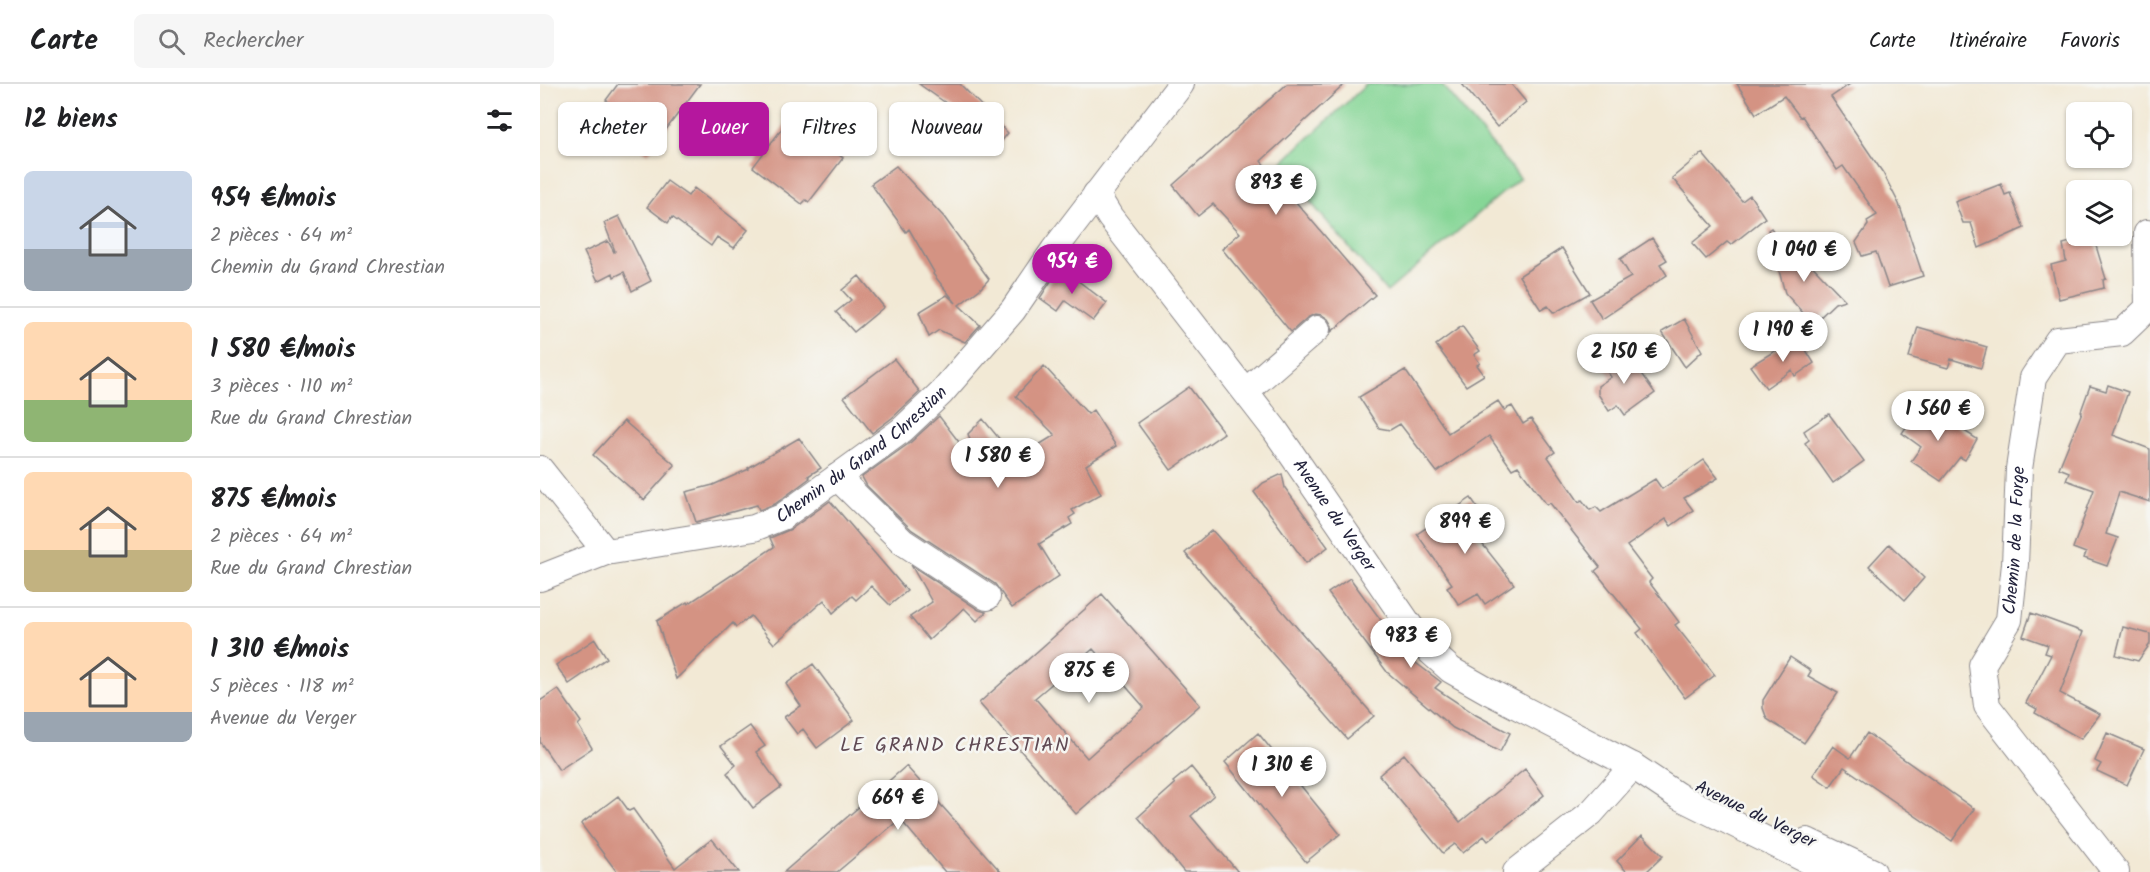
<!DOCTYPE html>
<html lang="fr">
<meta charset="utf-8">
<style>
:root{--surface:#fff;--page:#f6f6f6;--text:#202124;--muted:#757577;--line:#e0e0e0;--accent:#b5179e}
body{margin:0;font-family:Kalam,sans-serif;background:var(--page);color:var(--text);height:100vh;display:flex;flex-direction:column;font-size:22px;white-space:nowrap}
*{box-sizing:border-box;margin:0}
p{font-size:20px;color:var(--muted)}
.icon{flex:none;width:33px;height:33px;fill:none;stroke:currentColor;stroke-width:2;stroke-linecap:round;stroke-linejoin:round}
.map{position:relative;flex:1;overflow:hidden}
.sheet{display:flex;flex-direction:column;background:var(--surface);width:540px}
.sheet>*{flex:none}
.banner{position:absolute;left:18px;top:18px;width:570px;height:54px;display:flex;gap:12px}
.tools{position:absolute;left:1526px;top:18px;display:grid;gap:12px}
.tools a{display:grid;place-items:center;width:66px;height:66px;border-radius:9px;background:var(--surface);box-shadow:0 2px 4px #0004;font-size:30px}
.price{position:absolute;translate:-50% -51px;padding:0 14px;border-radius:21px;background:#fff;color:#222;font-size:20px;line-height:39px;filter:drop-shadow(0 2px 3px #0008)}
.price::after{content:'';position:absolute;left:50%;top:36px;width:18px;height:14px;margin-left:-9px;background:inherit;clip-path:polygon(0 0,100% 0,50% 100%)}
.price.current{background:var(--accent);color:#fff}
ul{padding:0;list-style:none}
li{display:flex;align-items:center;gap:18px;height:150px;padding:0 24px}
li+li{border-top:2px solid var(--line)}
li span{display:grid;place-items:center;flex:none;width:168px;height:120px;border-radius:9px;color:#555}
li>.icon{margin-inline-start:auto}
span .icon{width:72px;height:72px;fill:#fffc;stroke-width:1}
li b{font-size:26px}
h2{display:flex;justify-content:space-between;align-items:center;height:72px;padding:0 24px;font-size:26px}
.tag{padding:0 21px;border-radius:9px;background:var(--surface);box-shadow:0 2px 4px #0004;font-size:21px;line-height:54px}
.tag.current{background:var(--accent);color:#fff}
header{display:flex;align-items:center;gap:36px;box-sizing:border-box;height:84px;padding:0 30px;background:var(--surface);border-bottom:2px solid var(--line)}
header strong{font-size:28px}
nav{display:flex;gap:33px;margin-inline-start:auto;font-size:21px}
.search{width:420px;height:54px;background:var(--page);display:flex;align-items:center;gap:15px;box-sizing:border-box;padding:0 21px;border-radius:9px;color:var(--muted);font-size:22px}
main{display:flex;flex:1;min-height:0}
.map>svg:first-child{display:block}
.green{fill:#86d696;stroke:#547c68;stroke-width:1.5}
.building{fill:#d49383;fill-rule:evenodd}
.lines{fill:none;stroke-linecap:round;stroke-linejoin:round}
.minor-casing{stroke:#8a8688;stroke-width:28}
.minor{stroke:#fff;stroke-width:26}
.labels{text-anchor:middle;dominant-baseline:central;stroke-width:5;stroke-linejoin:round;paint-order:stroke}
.street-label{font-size:18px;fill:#22223b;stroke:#f6f6f2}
.neighbourhood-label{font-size:20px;letter-spacing:1.5px;fill:#604a54;stroke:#f6f6f2}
</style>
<header>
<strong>Carte</strong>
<div class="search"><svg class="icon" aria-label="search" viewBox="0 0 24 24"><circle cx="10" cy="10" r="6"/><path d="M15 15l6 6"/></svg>Rechercher</div>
<nav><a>Carte</a><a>Itinéraire</a><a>Favoris</a></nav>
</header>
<main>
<section class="sheet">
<h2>12 biens<svg class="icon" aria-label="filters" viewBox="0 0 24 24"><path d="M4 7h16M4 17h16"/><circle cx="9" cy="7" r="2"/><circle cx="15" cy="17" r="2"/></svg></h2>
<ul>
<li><span style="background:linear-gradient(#c9d6e8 65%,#9aa5b1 0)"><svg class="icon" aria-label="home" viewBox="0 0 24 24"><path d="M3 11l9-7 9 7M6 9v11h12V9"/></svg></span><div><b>954 €/mois</b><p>2 pièces · 64 m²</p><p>Chemin du Grand Chrestian</p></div></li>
<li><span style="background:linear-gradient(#ffd9b3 65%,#8fb573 0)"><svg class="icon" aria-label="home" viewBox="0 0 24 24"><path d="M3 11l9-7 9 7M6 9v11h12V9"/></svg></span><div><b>1 580 €/mois</b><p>3 pièces · 110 m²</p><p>Rue du Grand Chrestian</p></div></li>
<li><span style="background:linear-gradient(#ffd9b3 65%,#c2b280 0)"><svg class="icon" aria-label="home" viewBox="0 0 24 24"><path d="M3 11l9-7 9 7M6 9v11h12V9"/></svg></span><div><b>875 €/mois</b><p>2 pièces · 64 m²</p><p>Rue du Grand Chrestian</p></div></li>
<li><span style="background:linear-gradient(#ffd9b3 75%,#9aa5b1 0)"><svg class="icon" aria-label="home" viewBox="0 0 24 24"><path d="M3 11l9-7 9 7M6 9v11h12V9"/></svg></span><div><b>1 310 €/mois</b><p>5 pièces · 118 m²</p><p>Avenue du Verger</p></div></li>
</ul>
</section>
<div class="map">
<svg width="1610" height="788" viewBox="0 0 1610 788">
<rect width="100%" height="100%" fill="#f6f6f2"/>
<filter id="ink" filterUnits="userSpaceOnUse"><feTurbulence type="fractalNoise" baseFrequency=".0167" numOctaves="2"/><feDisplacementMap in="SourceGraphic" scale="12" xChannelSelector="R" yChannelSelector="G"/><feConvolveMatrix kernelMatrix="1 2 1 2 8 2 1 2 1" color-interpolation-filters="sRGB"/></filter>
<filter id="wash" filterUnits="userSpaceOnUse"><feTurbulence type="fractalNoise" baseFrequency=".008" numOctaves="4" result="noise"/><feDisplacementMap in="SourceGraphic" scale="24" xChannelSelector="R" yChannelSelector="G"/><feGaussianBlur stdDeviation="1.35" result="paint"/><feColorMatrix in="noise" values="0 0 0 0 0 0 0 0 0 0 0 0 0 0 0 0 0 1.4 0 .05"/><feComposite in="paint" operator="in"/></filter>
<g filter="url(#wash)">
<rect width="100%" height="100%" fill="#f2e9d5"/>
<path class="green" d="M827,0H901L980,94L847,208L739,81Z"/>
<g id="blocks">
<path class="building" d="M78,0H160L108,70L75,46L78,43L67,35L76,23L66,16Z
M379,0H420L468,49L461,58L449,49L432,66L407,43L420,29Z
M747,0H805L721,77L835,211L791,248L792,242L788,235L782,231L775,230L767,234L751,248L682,165L700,149L673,120L658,132L633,101Z
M922,0H971L986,18L957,43Z
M1197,0H1310L1291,13L1343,89L1359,120L1383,192L1348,203L1336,168L1322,172L1316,158L1328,141L1327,137L1337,131L1303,82L1297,86L1262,32L1260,33L1244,12L1216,30Z
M250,34L303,74L269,118L266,116L262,120L213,83Z
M1162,69L1202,117L1210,111L1225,134L1191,161L1187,158L1166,175L1152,159L1173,142L1132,94Z
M356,82L404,133L449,195L440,205L419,221L440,241L425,258L399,246L389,253L379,228L407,211L416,219L393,190L394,188L369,145L366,148L331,100Z
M127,97L148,112L154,104L208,146L194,164L177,153L171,162L132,133L128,139L107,123Z
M1461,100L1465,111L1470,109L1484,144L1439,164L1431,139H1423L1415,118Z
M79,132L111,197L92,207L84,188L74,193L73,189L58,197L44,168L68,157L74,168L75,167L64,139Z
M1231,144L1254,177L1261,170L1305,216L1295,219L1273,240L1245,209L1228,146Z
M1553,152L1566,195L1563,196L1564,204L1519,215L1511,181L1526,177L1523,160Z
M1112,154L1127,176L1120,180L1127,191L1062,235L1050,216L1091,193L1080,175Z
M1022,164L1050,209L1014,229L1008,222L1001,226L979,192Z
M520,183L567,219L553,237L525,217L518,227L500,214Z
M319,192L344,223L314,248L296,228L311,216L302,206Z
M1144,235L1162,267L1145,283L1122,248Z
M922,242L940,267L934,271L940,279L937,281L944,291L926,302L896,261Z
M1378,243L1447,263L1441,284L1411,275L1408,284L1369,273Z
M1258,253L1274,279L1255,292L1252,286L1226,304L1210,282Z
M1084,266L1115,309L1085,331L1078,321L1069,327L1058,310V302L1071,293L1063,282Z
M354,275L380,308L352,334L332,349L304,313Z
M504,282L548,330L553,326L576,362L546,381L561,410L532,426L535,430L529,434L532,440L499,460L519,492L472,524L455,500L372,446L327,402L322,393L371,358L399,332L442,388L428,350L443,335L476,375L515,351L476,312Z
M865,286L908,349L958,317L964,326L972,322L983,340L991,335L1015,368L1008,373L1039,418L1042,416L1050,426L1056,423L1061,428L1115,395L1122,405L1164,376L1178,394L1144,414L1153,426L1131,442L1126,435L1087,462L1112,495L1109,498L1139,538L1135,541L1175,591L1145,614L1097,549L1102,545L1055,487L1060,483L1010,419L1007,421L978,382L972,385L949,352L897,388L860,340L850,346L839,344L819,313Z
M1568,301L1588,308L1573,351L1610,365V418L1579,408L1566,450L1578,454L1567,482L1544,474L1546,469L1533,464L1554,406L1526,396L1529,388L1519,384L1542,328L1541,327L1550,302L1566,307Z
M649,303L684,349L631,386L597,339Z
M1382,320L1437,355L1425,376L1420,373L1401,397L1371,377L1381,363L1362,349Z
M1289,330L1324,377L1293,399L1265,359L1269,356L1264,347Z
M84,337L135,381L104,416L53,371Z
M259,354L281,384L268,392L270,394L235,420L219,426L217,421L156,438L146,408L173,401L209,385L208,384Z
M742,390L745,404L788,463L766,479L714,408L723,399Z
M931,414L947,437L932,447L974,500L945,520L938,510L919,521L907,503L912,500L877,450Z
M290,417L367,507L350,521L331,502L316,516L312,512L293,529L284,516L234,560L211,532L196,543L193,539L136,595L117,537L147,518L148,520L234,463L230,454L251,445Z
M672,446L834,632L807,655L645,469Z
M1349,460L1384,494L1365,516L1329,482Z
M371,481L439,526L446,528L437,537L424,524L389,556L370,533L392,518Z
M810,494L868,573L901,598L895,604L936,631L970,649L960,668L913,644L847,588L788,509Z
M562,510L660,621L536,730L439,619ZM553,565L604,623L547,674L495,614Z
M1491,529L1543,548L1520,609L1560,630L1541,655L1495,629L1497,625L1486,619L1511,571L1505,569L1508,561L1483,552Z
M1583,543L1610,550V560L1598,577L1576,571Z
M55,555L67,574L29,600L16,581Z
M1250,573L1271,587L1268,592L1298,609L1264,659L1227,635L1223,624V616Z
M273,580L314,636L277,664L263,645L257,650L244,633L261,622L246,600Z
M18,605L41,638L38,641L52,664L19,686L0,658V617Z
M210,642L225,662L216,668L241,703L213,724L187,689L196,681L181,662Z
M718,649L800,750L766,778L685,678Z
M1327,649L1434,725L1412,757L1304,683L1290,703L1273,691L1293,662L1310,674Z
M1567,649L1604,665L1587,701L1557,687L1561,680L1555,677Z
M864,670L920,738L985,685L1004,711L948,757L944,752L923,769L915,760L903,769L839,691Z
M366,682L461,788H405L360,735L297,788H244Z
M651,683L674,711L651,732L698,788H644L598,733L635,700L633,698Z
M78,712L89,727L93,725L135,784L172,755L199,788H77L41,740Z
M1102,751L1123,772L1106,788H1087L1077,777Z"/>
</g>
</g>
<g filter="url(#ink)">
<use href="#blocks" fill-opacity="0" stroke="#8a8688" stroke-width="1.5"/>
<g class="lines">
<defs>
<g id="minor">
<path id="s1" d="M556,110L570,133L735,346L883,561L911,586L948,607L1093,682L1138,712L1291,788"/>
<path d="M706,307L777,245"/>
<path d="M0,385L66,468"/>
<path d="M297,393L363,458L447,513"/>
<path id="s2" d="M0,494L66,468L214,444L242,433L362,346L401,309L473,226L514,166L641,0"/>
<path d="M1267,757L1333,788"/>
<path d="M976,788L1051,729L1093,682"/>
<path id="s3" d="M1576,788L1447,622L1442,581L1469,536L1475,480L1479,385L1493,294L1518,256L1582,249L1608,224L1607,149"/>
</g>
</defs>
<use href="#minor" class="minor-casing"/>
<use href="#minor" class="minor"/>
</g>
</g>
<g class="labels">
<g class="street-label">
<text stroke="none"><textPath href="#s2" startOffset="352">Chemin du Grand Chrestian</textPath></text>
<text stroke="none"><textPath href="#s1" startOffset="400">Avenue du Verger</textPath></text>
<text stroke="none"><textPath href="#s3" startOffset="384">Chemin de la Forge</textPath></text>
<text transform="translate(1215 731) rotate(26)">Avenue du Verger</text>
</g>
<g class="neighbourhood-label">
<text x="415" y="662">LE GRAND CHRESTIAN</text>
</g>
</g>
</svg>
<div class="tools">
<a><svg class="icon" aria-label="locate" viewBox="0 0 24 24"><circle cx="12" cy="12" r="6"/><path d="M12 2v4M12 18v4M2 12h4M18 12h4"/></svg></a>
<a><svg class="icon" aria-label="layers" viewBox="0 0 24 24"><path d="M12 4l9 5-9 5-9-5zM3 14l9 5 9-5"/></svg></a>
</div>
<b class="price" style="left:736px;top:132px">893 €</b>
<b class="price" style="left:1264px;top:199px">1 040 €</b>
<b class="price current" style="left:532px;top:211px">954 €</b>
<b class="price" style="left:1243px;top:279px">1 190 €</b>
<b class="price" style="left:1084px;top:301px">2 150 €</b>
<b class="price" style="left:1398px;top:358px">1 560 €</b>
<b class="price" style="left:458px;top:405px">1 580 €</b>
<b class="price" style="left:925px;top:471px">899 €</b>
<b class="price" style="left:871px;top:585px">983 €</b>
<b class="price" style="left:549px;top:620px">875 €</b>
<b class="price" style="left:742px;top:714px">1 310 €</b>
<b class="price" style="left:358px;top:747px">669 €</b>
<div class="banner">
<a class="tag">Acheter</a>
<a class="tag current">Louer</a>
<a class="tag">Filtres</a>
<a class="tag">Nouveau</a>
</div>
</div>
</main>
